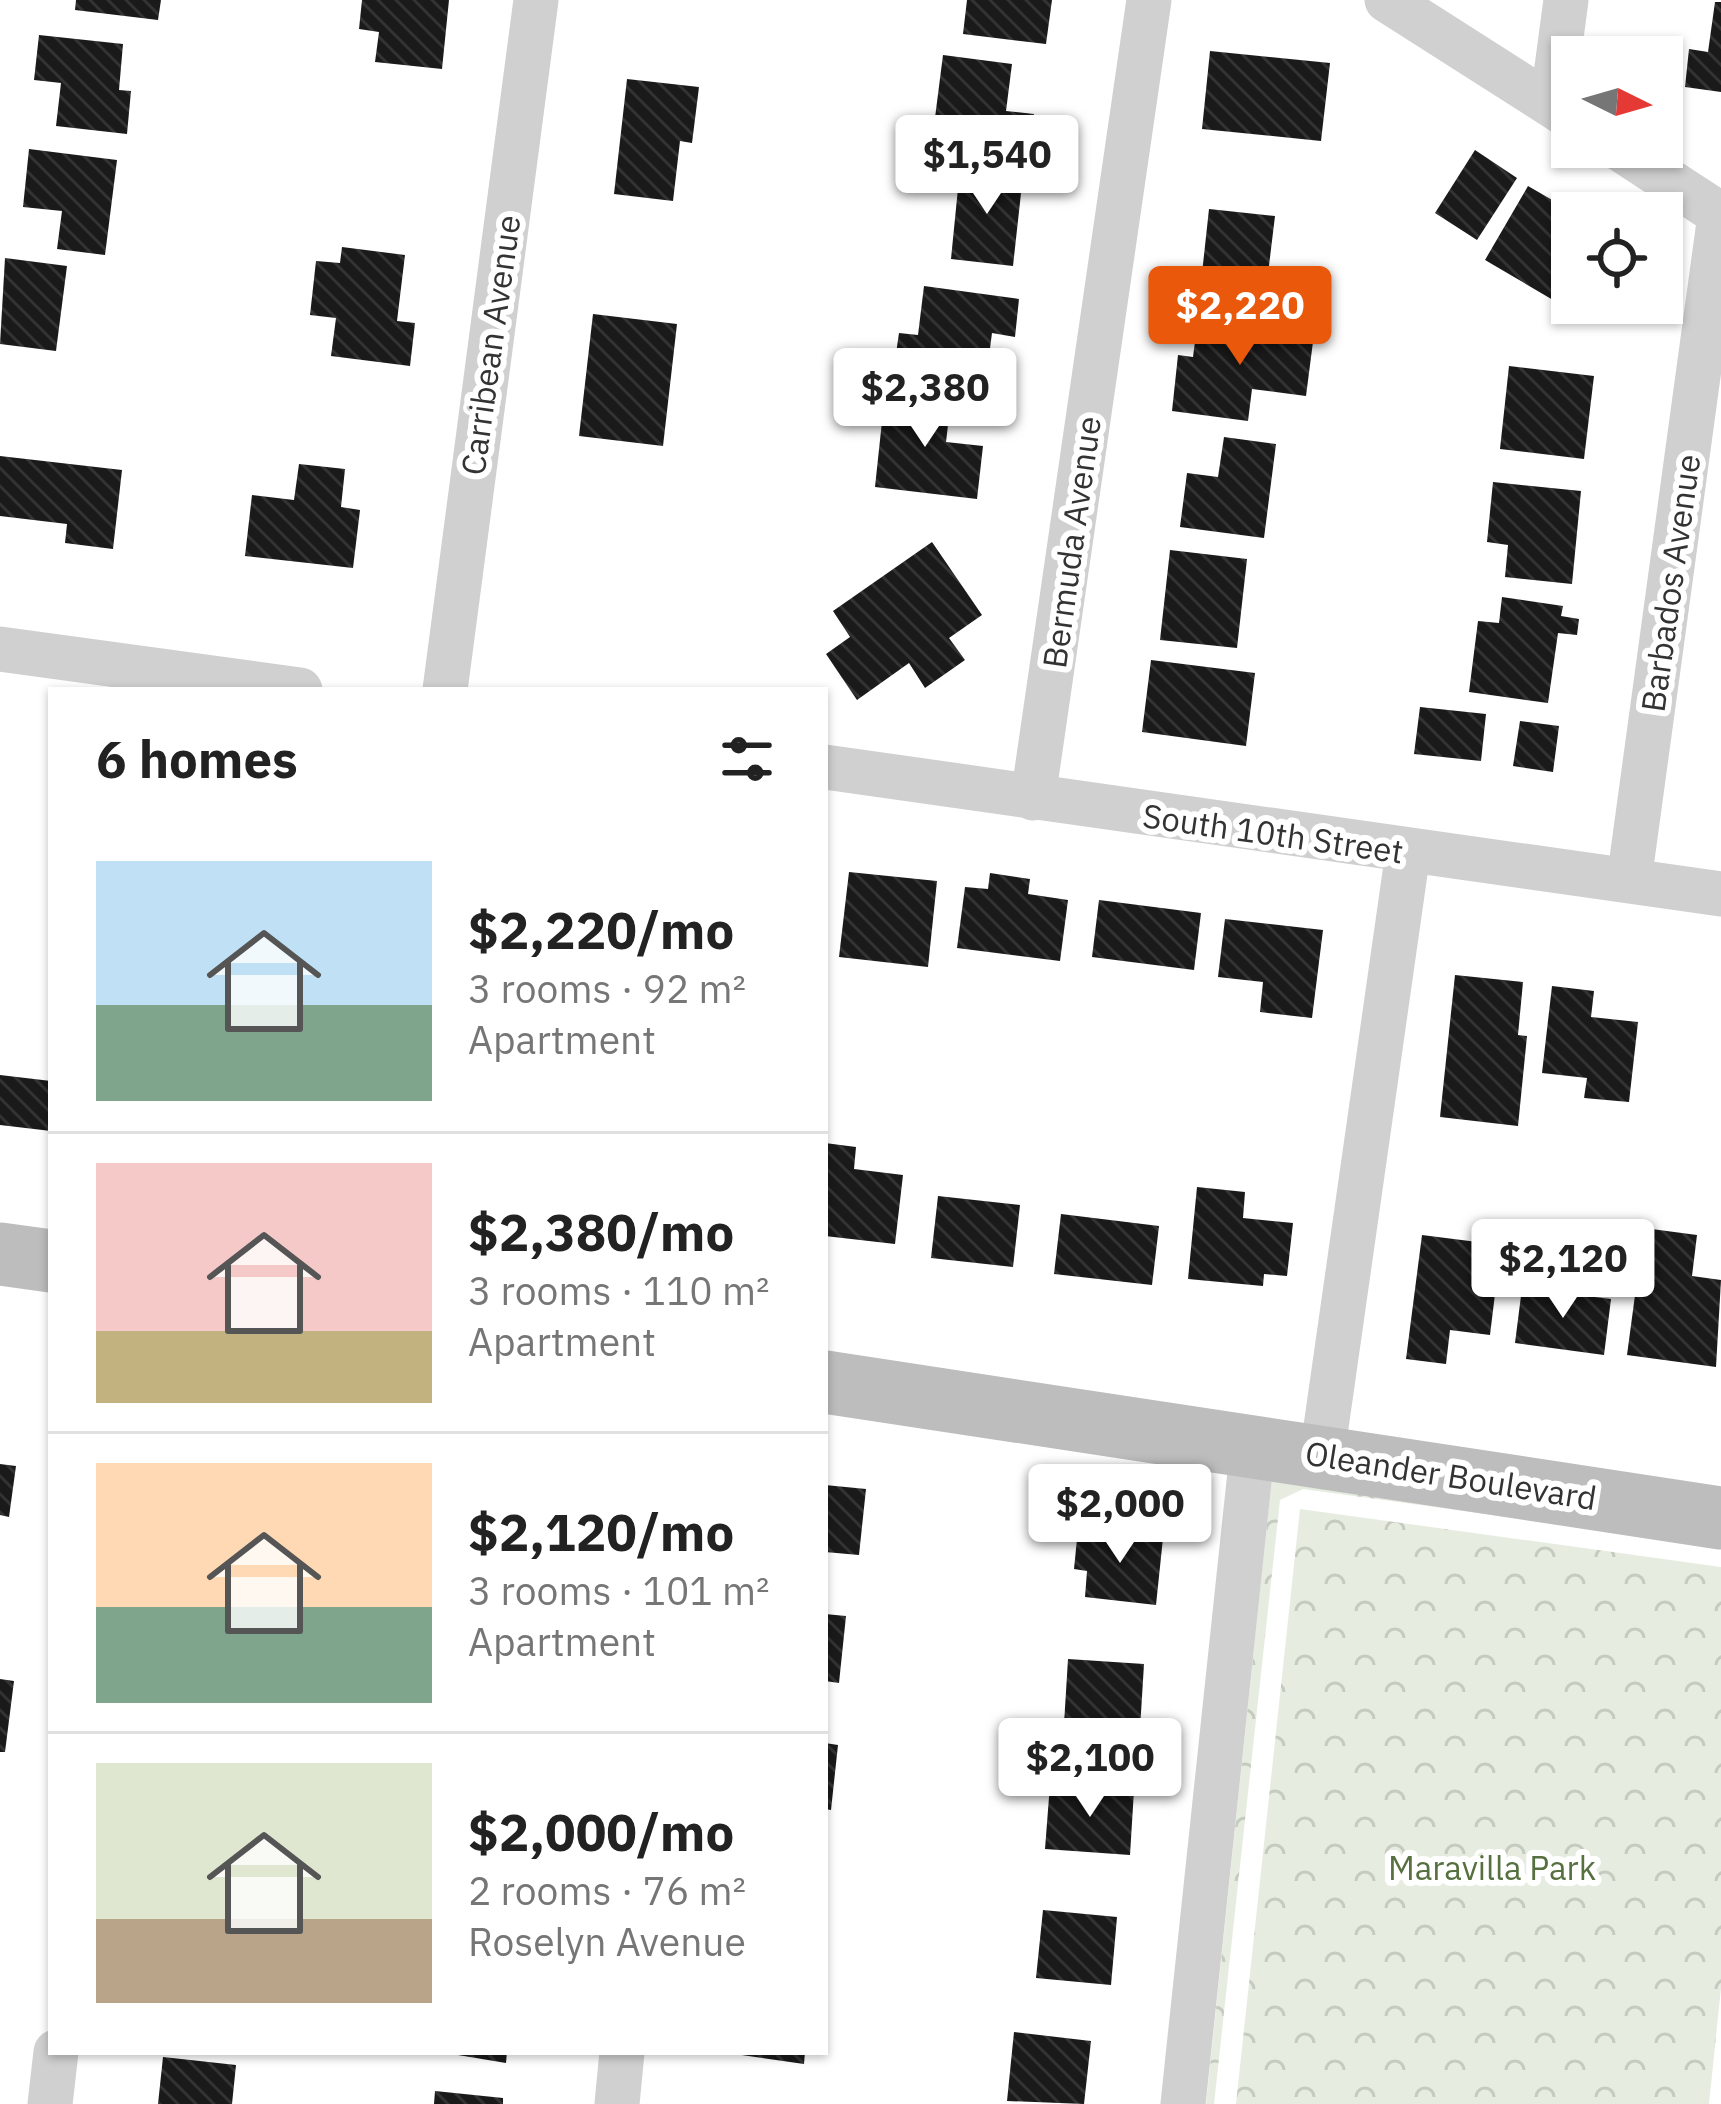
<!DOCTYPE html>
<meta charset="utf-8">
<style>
:root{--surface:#fff;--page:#f2f2f2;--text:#222;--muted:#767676;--line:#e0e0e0;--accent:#ea580c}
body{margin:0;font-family:"IBM Plex Sans",sans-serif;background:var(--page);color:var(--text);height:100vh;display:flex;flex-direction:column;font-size:45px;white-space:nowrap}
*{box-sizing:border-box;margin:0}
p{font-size:39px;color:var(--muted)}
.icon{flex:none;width:66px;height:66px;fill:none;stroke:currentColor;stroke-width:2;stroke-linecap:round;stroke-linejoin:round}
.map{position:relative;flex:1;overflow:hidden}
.panel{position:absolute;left:48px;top:687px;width:780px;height:1368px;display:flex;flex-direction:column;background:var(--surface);border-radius:0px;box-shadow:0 3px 9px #0004}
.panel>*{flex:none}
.needle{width:78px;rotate:95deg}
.tools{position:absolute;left:1551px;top:36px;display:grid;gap:24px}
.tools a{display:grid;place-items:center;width:132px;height:132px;border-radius:0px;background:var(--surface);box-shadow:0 3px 9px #0004;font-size:60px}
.price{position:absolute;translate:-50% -102px;padding:0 27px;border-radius:12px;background:#fff;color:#222;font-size:39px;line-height:78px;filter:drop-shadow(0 3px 6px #0008)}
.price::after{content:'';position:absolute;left:50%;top:72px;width:36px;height:27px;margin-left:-18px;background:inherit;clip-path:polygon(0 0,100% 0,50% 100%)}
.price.active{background:var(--accent);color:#fff}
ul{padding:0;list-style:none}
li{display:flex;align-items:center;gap:36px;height:300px;padding:0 48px}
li+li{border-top:3px solid var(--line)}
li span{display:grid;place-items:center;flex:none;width:336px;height:240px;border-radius:0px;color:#555}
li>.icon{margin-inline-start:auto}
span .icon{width:144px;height:144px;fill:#fffc;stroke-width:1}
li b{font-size:51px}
h2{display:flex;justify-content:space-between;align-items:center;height:144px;padding:0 48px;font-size:51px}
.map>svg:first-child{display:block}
.park{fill:url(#park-crowns)}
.building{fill:url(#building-back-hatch)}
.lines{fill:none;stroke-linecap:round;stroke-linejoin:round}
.street{stroke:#d0d0d0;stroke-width:45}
.secondary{stroke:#bdbdbd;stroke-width:63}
.labels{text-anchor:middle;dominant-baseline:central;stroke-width:12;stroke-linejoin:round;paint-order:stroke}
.street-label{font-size:33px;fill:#333;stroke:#fff}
.park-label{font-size:33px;fill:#56703f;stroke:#fff}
</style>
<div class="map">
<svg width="1721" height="2104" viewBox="0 0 1721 2104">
<defs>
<pattern id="park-crowns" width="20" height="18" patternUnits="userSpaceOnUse" patternTransform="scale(3)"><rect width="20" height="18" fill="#e6ecdf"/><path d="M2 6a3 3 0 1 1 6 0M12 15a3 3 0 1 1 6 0" fill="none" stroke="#c6cbc0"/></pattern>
<pattern id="building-back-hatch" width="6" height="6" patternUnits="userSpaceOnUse" patternTransform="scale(3)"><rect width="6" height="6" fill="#1a1a1a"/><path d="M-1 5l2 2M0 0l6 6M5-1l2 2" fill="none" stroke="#333"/></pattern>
</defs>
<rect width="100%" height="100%" fill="#fff"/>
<path class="park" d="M1273,1467L1721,1546L1303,1489L1280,1500L1214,2104H1206Z
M1300,1509L1721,1567V1988L1709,2104H1236Z"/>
<path class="building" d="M76,0H161L158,20L75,10Z
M362,0H449L442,69L375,62L379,32L359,29Z
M967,0H1052L1046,44L963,34Z
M1715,2H1721V92L1685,87L1689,49L1708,52Z
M39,35L123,44L119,90L131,91L127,134L56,126L61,83L34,80Z
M1210,51L1330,63L1321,141L1202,129Z
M943,55L1012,64L1006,111L1034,114L1028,161L931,149Z
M627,79L699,87L692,143L680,141L673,201L614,194Z
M29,149L117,160L105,255L57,249L62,211L23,207Z
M1475,150L1517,178L1477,240L1435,213Z
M960,168L1023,175L1013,266L951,259Z
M1528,186L1573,212L1563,229L1572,234V303H1590L1582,317L1485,260Z
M1209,209L1275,216L1264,307L1199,301Z
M342,247L405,255L397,321L415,323L410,366L331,356L336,318L310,315L316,261L340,263Z
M5,258L67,266L56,351L0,344Z
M924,286L1019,299L1015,337L992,333L986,379L894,367L899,333L918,335Z
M593,314L677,324L663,446L579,436Z
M1198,318L1314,334L1306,396L1252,389L1248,421L1172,411L1178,355L1193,357Z
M1509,366L1594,376L1584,459L1500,449Z
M885,393L951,400L946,442L983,446L977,499L875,487Z
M1224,437L1276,444L1264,538L1180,527L1187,473L1218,477Z
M0,456L122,470L113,549L65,543L67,524L0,516Z
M299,464L345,469L341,507L360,510L353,568L245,556L252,495L294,500Z
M1493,482L1581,491L1572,584L1505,577L1508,545L1487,542Z
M932,542L982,615L949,638L965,660L925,688L909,663L857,700L826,654L850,637L833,611Z
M1170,550L1247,559L1237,648L1160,640Z
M1502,597L1563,606L1561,616L1579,619L1577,635L1558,633L1548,703L1469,692L1478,621L1499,623Z
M1151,660L1255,673L1246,746L1142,732Z
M1420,707L1486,714L1481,761L1414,754Z
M1520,721L1559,726L1553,772L1513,766Z
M849,872L937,881L928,967L839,957Z
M990,873L1030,879L1028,894L1068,900L1060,961L957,948L965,887L988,889Z
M1099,900L1201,913L1194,970L1092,957Z
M1225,919L1323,930L1312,1018L1260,1012L1263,982L1218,977Z
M1455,975L1523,982L1518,1035L1527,1036L1518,1126L1440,1117Z
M1552,986L1594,991L1591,1017L1638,1022L1629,1102L1584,1098L1587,1078L1542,1073Z
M0,1075L51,1081V1131L0,1125Z
M825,1143L856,1147L854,1169L903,1175L895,1244L825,1236Z
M1197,1187L1245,1192L1243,1218L1293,1223L1287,1276L1264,1274L1263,1286L1188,1279Z
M938,1196L1020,1205L1013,1267L931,1258Z
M1061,1214L1159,1226L1152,1285L1054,1274Z
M1644,1228L1697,1235L1692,1276L1721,1280L1716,1367L1627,1355Z
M1422,1235L1501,1245L1490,1335L1450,1330L1446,1364L1406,1359Z
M1522,1288L1611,1299L1604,1355L1515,1343Z
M0,1464L16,1466L9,1517L0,1515Z
M825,1485L866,1489L859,1555L825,1552Z
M1078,1529L1163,1538L1156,1605L1085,1597L1087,1571L1074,1569Z
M825,1614L846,1616L839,1683L825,1681Z
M1068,1659L1144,1664L1140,1729L1064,1724Z
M0,1679L14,1681L5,1752H0Z
M825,1743L838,1745L831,1810L825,1809Z
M1050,1784L1134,1790L1130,1855L1045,1849Z
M1043,1910L1117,1917L1111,1985L1036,1978Z
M1014,2032L1091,2041L1084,2104L1007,2101Z
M440,2052H507L506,2063Z
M721,2052H805L804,2064Z
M163,2057L236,2065L232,2104H158Z
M435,2091L503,2098V2104H434Z"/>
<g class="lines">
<path class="street" d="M1387,0L1572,118
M1552,105L1566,0
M1617,147L1721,215
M0,649L300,690
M445,690L536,0
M825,767L1721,894
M1033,798L1149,0
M1629,881L1720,215
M1322,1455L1408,852
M50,2104L56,2052
M617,2104L622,2052
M1183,2104L1253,1444"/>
<path class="secondary" d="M0,1254L51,1261
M825,1382L1721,1518"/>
</g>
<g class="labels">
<g class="street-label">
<text transform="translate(490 345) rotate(-82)">Carribean Avenue</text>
<text transform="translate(1071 542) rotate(-82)">Bermuda Avenue</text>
<text transform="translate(1670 583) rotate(-82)">Barbados Avenue</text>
<text transform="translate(1273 833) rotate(8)">South 10th Street</text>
<text transform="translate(1451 1475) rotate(9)">Oleander Boulevard</text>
</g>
<g class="park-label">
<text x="1492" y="1867">Maravilla Park</text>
</g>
</g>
</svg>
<div class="tools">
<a><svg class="needle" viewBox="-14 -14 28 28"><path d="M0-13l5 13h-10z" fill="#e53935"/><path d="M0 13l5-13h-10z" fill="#767676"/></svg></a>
<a><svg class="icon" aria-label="locate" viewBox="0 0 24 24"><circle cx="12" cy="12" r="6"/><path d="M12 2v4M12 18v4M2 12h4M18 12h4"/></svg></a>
</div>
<b class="price" style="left:987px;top:217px">$1,540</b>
<b class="price active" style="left:1240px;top:368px">$2,220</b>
<b class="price" style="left:925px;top:450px">$2,380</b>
<b class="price" style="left:1563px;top:1321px">$2,120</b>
<b class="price" style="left:1120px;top:1566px">$2,000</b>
<b class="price" style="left:1090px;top:1820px">$2,100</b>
<section class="panel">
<h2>6 homes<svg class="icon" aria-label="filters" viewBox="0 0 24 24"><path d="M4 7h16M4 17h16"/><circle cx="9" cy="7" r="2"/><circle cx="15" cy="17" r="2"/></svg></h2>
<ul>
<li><span style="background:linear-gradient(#bfe0f5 60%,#7fa58c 0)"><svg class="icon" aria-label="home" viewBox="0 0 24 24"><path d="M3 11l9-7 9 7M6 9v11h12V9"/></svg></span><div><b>$2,220/mo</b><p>3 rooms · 92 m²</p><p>Apartment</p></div></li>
<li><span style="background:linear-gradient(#f6c9c9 70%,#c2b280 0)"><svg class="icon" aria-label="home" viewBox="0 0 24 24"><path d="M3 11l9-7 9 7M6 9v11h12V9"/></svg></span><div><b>$2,380/mo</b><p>3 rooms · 110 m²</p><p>Apartment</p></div></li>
<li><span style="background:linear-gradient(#ffd9b3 60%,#7fa58c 0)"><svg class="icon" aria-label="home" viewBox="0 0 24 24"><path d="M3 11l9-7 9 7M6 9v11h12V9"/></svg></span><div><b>$2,120/mo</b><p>3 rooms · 101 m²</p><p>Apartment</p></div></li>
<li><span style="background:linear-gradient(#dfe7d0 65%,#b9a48a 0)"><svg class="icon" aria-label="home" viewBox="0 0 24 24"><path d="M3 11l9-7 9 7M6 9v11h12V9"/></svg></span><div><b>$2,000/mo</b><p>2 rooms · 76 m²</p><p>Roselyn Avenue</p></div></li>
</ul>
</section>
</div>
